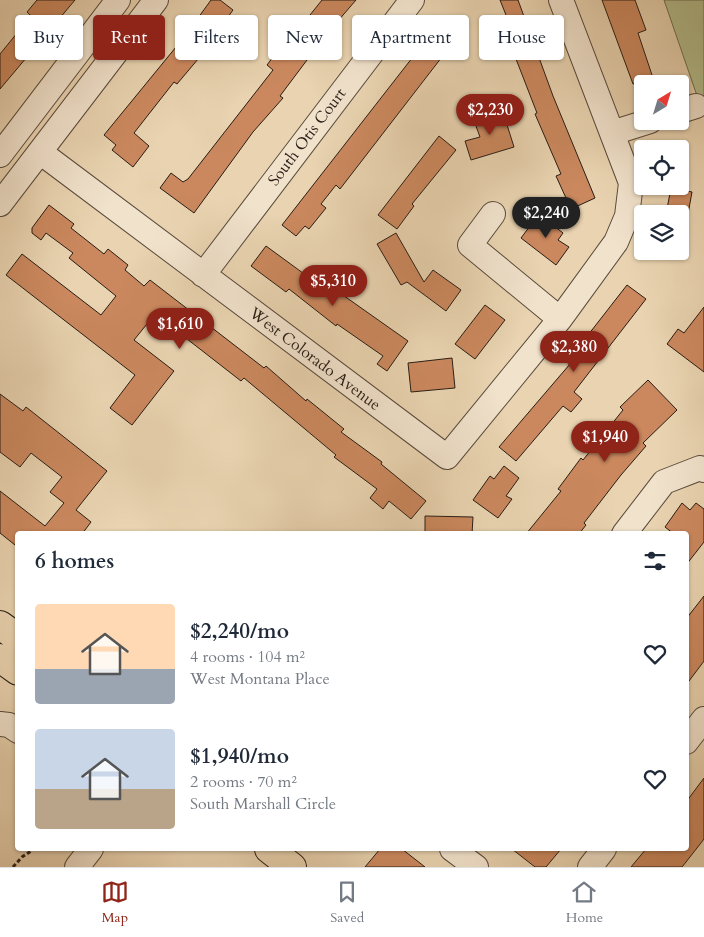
<!DOCTYPE html>
<meta charset="utf-8">
<style>
:root{--surface:#fff;--page:#f6f6f7;--text:#1f2937;--muted:#747a83;--line:#e0e1e3;--accent:#8f2418}
body{margin:0;font-family:Cardo,serif;background:var(--page);color:var(--text);height:100vh;display:flex;flex-direction:column;font-size:19px;white-space:nowrap}
*{box-sizing:border-box;margin:0}
p{font-size:16px;color:var(--muted)}
.icon{flex:none;width:28px;height:28px;fill:none;stroke:currentColor;stroke-width:2;stroke-linecap:round;stroke-linejoin:round}
.map{position:relative;flex:1;overflow:hidden}
.drawer{position:absolute;left:15px;top:531px;width:674px;height:320px;display:flex;flex-direction:column;background:var(--surface);border-radius:5px;box-shadow:0 1px 4px #0004}
.drawer>*{flex:none}
.hud{position:absolute;left:15px;top:15px;width:675px;height:45px;display:flex;gap:10px}
.needle{width:32px;rotate:38deg}
.fabs{position:absolute;left:634px;top:75px;display:grid;gap:10px}
.fabs a{display:grid;place-items:center;width:55px;height:55px;border-radius:5px;background:var(--surface);box-shadow:0 1px 4px #0004;font-size:25px}
.price{position:absolute;translate:-50% -42px;padding:0 11px;border-radius:18px;background:var(--accent);color:#fff;font-size:16px;line-height:32px;filter:drop-shadow(0 1px 2px #0008)}
.price::after{content:'';position:absolute;left:50%;top:30px;width:15px;height:11px;margin-left:-8px;background:inherit;clip-path:polygon(0 0,100% 0,50% 100%)}
.price.active{background:#222;color:#fff}
ul{padding:0;list-style:none}
li{display:flex;align-items:center;gap:15px;height:125px;padding:0 20px}
li span{display:grid;place-items:center;flex:none;width:140px;height:100px;border-radius:5px;color:#555}
li>.icon{margin-inline-start:auto}
span .icon{width:60px;height:60px;fill:#fffc;stroke-width:1}
li b{font-size:21px}
h2{display:flex;justify-content:space-between;align-items:center;height:60px;padding:0 20px;font-size:21px}
.pill{padding:0 18px;border-radius:5px;background:var(--surface);box-shadow:0 1px 4px #0004;font-size:18px;line-height:45px}
.pill.active{background:var(--accent);color:#fff}
.tabs{display:flex;justify-content:space-around;align-items:center;height:70px;border-top:1px solid var(--line);background:var(--surface);font-size:14px;color:var(--muted)}
.tabs a{display:grid;justify-items:center;gap:2px}
.tabs .active{color:var(--accent)}
.map>svg:first-child{display:block}
.green{fill:#b4bd8d;stroke:#6e6d51}
.building{fill:#cb885e;stroke:#281d15}
.lines{fill:none;stroke-linecap:round;stroke-linejoin:round}
.minor-casing{stroke:#584a3c;stroke-width:26}
.major-casing{stroke:#281d15;stroke-width:30}
.path{stroke:#281d15;stroke-width:3;stroke-dasharray:4 2.5;stroke-linecap:butt}
.minor{stroke:#f1e2cc;stroke-width:24}
.major{stroke:#e9d3b0;stroke-width:28}
.labels{text-anchor:middle;dominant-baseline:central;stroke-width:4;stroke-linejoin:round;paint-order:stroke}
.street-label{font-size:16px;fill:#281d15;stroke:#f1e2cc}
</style>
<div class="map">
<svg width="704" height="867" viewBox="0 0 704 867">
<rect width="100%" height="100%" fill="#e9d3b0"/>
<filter id="stains"><feTurbulence type="fractalNoise" baseFrequency=".004" numOctaves="4"/><feColorMatrix values="0 0 0 0 .2 0 0 0 0 .09 0 0 0 0 .02 0 0 0 .5 -.17"/></filter>
<radialGradient id="worn" r=".72"><stop offset=".6" stop-color="#630" stop-opacity="0"/><stop offset="1" stop-color="#630" stop-opacity=".3"/></radialGradient>
<path class="green" d="M664,0H704V116Z"/>
<path class="building" d="M37,0H75L0,89V54L31,16L27,12Z
M211,0H220L233,10L217,32L198,18Z
M322,0H356L325,36L280,96L283,98L253,132L194,213L160,188L171,173L183,182L188,179L273,70L267,65L285,41L292,47L310,24L306,20Z
M500,0H518L553,96L595,198L571,209L556,176L561,174L535,114L537,113L502,23L508,20Z
M602,0H635L646,30L638,33L653,78L633,84Z
M444,17L462,31L340,189L336,185L321,204L326,208L309,229L305,226L296,236L282,225Z
M185,36L204,52L177,84L174,82L134,133L149,146L133,167L112,150L116,145L104,135Z
M502,109L514,147L471,160L465,141L480,137L473,118Z
M439,136L456,150L412,204L414,206L397,229L378,215Z
M671,188L692,192L688,214H666Z
M49,205L74,224L71,228L104,254L108,249L128,265L125,270L144,286L150,280L264,368L266,366L306,401L307,399L344,429L341,432L382,462L381,464L426,501L411,519L389,501L383,509L370,498L377,489L334,457L336,455L244,378L241,381L155,314L134,340L174,371L132,425L110,408L135,375L6,275L22,254L101,315L116,296L69,258L73,253L46,233L41,240L32,233V228Z
M539,214L563,233L558,240L569,247L556,265L521,238Z
M396,233L424,282L433,270L461,290L446,311L407,282L401,285L377,244Z
M266,246L337,298L340,293L408,341L387,371L377,364L383,356L337,324L336,326L289,289L286,292L251,266Z
M627,285L646,299L574,392L582,399L571,412L563,406L516,461L499,447L570,364L567,362Z
M485,305L505,320L475,359L455,344Z
M704,307V372L667,344L678,329L684,333Z
M452,358L455,388L411,392L408,363Z
M648,380L677,410L643,443L646,446L621,475L584,523L586,525L579,534H526L561,491L558,489L581,458L583,460L623,410L620,407Z
M0,394L23,411L26,407L107,471L76,510L91,522L82,534H18V541L15,545L0,533V491L45,526L64,503L50,492L62,477L31,453L20,467L0,452Z
M504,466L519,478L506,496L512,499L498,518L473,500L490,476L494,479Z
M682,503L690,510L696,503L704,509V542L686,565V534H674L665,527Z
M425,516L473,517L472,534H425Z
M704,596V661L686,685V619Z
M704,778V839L686,862L682,867H631L646,849H686V802Z
M380,849H402L425,867H365Z
M512,849H561L546,867H535Z"/>
<g class="lines">
<defs>
<path id="minor" d="M680,111L696,106
M612,133L650,121
M40,152L447,457L560,319L616,242L627,216L631,183L561,0
M0,155L118,0
M0,204L156,0
M493,214L470,245L560,319
M203,275L412,0
M624,534L664,482L700,468L704,470
M0,724L9,725L18,731
M686,742L704,719
M452,849L476,867
M77,867L91,849
M590,867L604,849"/>
<path id="major" d="M0,625L18,638
M0,658L18,671
M269,849L292,867"/>
</defs>
<use href="#minor" class="minor-casing"/>
<use href="#major" class="major-casing"/>
<path class="path" d="M13,867L22,857L34,849"/>
<use href="#minor" class="minor"/>
<use href="#major" class="major"/>
</g>
<g class="labels">
<g class="street-label">
<text transform="translate(307 137) rotate(-53)">South Otis Court</text>
<text transform="translate(315 359) rotate(37)">West Colorado Avenue</text>
</g>
</g>
<rect width="100%" height="100%" filter="url(#stains)"/>
<rect width="100%" height="100%" fill="url(#worn)"/>
</svg>
<div class="fabs">
<a><svg class="needle" viewBox="-14 -14 28 28"><path d="M0-13l5 13h-10z" fill="#e53935"/><path d="M0 13l5-13h-10z" fill="#747a83"/></svg></a>
<a><svg class="icon" aria-label="locate" viewBox="0 0 24 24"><circle cx="12" cy="12" r="6"/><path d="M12 2v4M12 18v4M2 12h4M18 12h4"/></svg></a>
<a><svg class="icon" aria-label="layers" viewBox="0 0 24 24"><path d="M12 4l9 5-9 5-9-5zM3 14l9 5 9-5"/></svg></a>
</div>
<b class="price" style="left:490px;top:136px">$2,230</b>
<b class="price active" style="left:546px;top:239px">$2,240</b>
<b class="price" style="left:333px;top:307px">$5,310</b>
<b class="price" style="left:180px;top:350px">$1,610</b>
<b class="price" style="left:574px;top:373px">$2,380</b>
<b class="price" style="left:605px;top:463px">$1,940</b>
<div class="hud">
<a class="pill">Buy</a>
<a class="pill active">Rent</a>
<a class="pill">Filters</a>
<a class="pill">New</a>
<a class="pill">Apartment</a>
<a class="pill">House</a>
</div>
<section class="drawer">
<h2>6 homes<svg class="icon" aria-label="filters" viewBox="0 0 24 24"><path d="M4 7h16M4 17h16"/><circle cx="9" cy="7" r="2"/><circle cx="15" cy="17" r="2"/></svg></h2>
<ul>
<li><span style="background:linear-gradient(#ffd9b3 65%,#9aa5b1 0)"><svg class="icon" aria-label="home" viewBox="0 0 24 24"><path d="M3 11l9-7 9 7M6 9v11h12V9"/></svg></span><div><b>$2,240/mo</b><p>4 rooms · 104 m²</p><p>West Montana Place</p></div><svg class="icon" aria-label="heart" viewBox="0 0 24 24"><path d="M12 20l-8-8c-3-5 5-10 8-4 3-6 11-1 8 4z"/></svg></li>
<li><span style="background:linear-gradient(#c9d6e8 60%,#b9a48a 0)"><svg class="icon" aria-label="home" viewBox="0 0 24 24"><path d="M3 11l9-7 9 7M6 9v11h12V9"/></svg></span><div><b>$1,940/mo</b><p>2 rooms · 70 m²</p><p>South Marshall Circle</p></div><svg class="icon" aria-label="heart" viewBox="0 0 24 24"><path d="M12 20l-8-8c-3-5 5-10 8-4 3-6 11-1 8 4z"/></svg></li>
</ul>
</section>
</div>
<nav class="tabs">
<a class="active"><svg class="icon" aria-label="map" viewBox="0 0 24 24"><path d="M3 6l6-2 6 2 6-2v14l-6 2-6-2-6 2zM9 4v14M15 6v14"/></svg>Map</a>
<a><svg class="icon" aria-label="saved" viewBox="0 0 24 24"><path d="M7 4h10v16l-5-4-5 4z"/></svg>Saved</a>
<a><svg class="icon" aria-label="home" viewBox="0 0 24 24"><path d="M3 11l9-7 9 7M6 9v11h12V9"/></svg>Home</a>
</nav>
